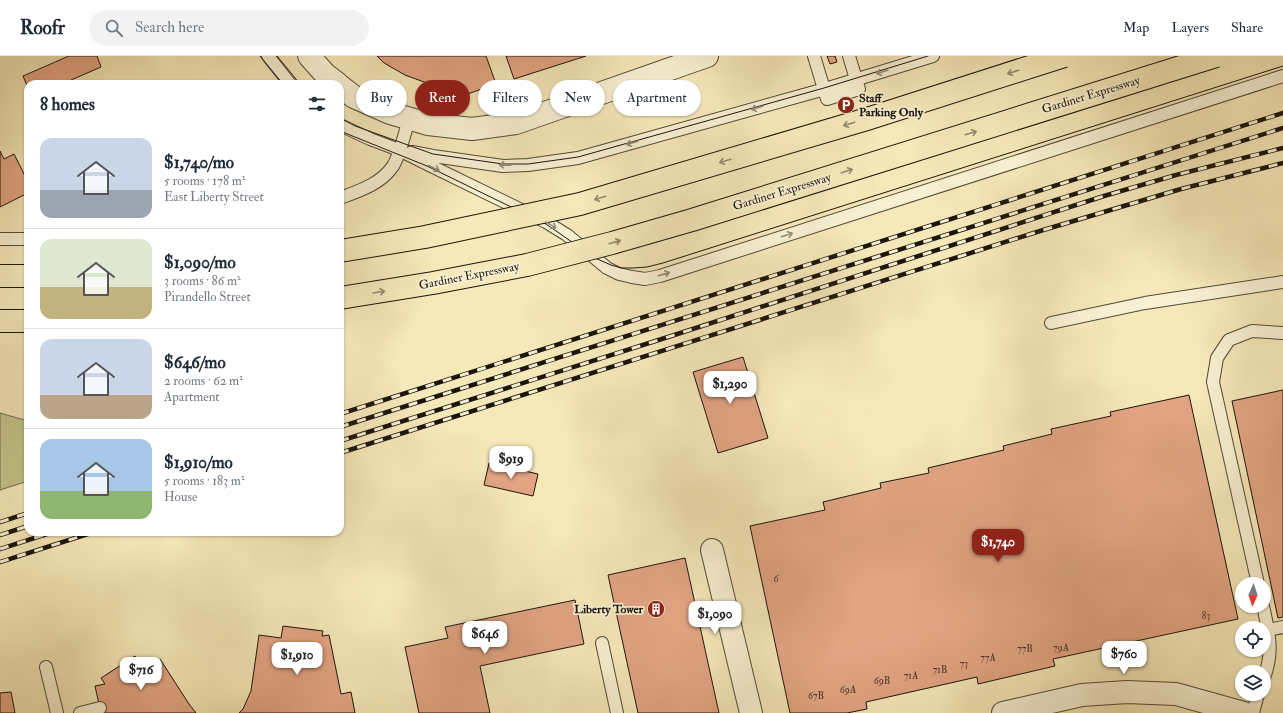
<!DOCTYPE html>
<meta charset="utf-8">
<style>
:root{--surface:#fff;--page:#f2f2f3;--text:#1f2937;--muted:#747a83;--line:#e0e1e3;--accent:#8f2418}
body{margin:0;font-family:"IM FELL Double Pica",serif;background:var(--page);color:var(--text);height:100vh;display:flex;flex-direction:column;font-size:15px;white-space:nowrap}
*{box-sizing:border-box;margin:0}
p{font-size:13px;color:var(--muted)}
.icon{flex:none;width:22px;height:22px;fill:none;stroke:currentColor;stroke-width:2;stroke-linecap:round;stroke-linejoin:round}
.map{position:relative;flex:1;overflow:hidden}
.panel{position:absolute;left:24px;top:24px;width:320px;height:456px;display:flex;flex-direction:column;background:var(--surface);border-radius:12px;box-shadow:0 1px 3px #0004}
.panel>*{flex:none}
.hud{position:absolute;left:356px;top:24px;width:380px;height:36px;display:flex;gap:8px}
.needle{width:26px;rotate:183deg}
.fabs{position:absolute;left:1235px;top:521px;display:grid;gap:8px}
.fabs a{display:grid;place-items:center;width:36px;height:36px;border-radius:50%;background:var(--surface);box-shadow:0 1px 3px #0004;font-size:20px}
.price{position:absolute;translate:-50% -34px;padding:0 9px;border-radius:8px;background:#fff;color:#222;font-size:13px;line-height:26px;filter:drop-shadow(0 1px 2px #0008)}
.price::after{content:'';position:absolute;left:50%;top:24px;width:12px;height:9px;margin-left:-6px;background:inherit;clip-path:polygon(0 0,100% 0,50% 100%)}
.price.selected{background:var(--accent);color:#fff}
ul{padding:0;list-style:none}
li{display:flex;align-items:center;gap:12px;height:100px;padding:0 16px}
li+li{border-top:1px solid var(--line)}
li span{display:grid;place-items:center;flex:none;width:112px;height:80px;border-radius:12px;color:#555}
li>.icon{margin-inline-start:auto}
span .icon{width:48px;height:48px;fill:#fffc;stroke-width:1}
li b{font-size:17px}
h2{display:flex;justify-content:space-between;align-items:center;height:48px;padding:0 16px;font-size:17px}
.pill{padding:0 14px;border-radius:18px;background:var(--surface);box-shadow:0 1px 3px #0004;font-size:14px;line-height:36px}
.pill.selected{background:var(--accent);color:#fff}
header{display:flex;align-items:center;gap:24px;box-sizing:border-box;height:56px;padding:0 20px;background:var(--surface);border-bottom:1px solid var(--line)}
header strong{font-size:19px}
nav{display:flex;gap:22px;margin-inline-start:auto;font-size:14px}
.search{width:280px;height:36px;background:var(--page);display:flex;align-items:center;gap:10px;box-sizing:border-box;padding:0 14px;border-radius:22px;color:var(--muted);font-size:15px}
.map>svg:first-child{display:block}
.green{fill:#c4c38a;stroke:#706c4b}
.building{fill:#e2a483;stroke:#1c150c}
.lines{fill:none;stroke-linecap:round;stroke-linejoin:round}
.service-casing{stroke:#524a37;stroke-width:14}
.minor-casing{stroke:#524a37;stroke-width:24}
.tertiary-casing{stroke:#524a37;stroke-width:24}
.motorway-casing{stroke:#1c150c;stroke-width:24}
.service{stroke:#f8f0d2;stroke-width:12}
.minor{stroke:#f8f0d2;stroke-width:22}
.tertiary{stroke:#f8f0d2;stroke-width:22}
.motorway{stroke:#f5e8b9;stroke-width:22}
.tram{stroke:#1c150c;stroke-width:1}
.rail-casing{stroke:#1c150c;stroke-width:4.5}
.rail{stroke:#f8f0d2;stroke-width:3;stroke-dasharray:9;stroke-linecap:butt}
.motorway-bridge-casing{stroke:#1c150c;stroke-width:24;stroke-linecap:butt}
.motorway-bridge{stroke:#f5e8b9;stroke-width:22}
.oneway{stroke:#958d79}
.oneway2{stroke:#93896b}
.labels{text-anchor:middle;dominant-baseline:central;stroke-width:3.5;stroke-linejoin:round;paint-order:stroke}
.number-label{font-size:10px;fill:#4e392a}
.street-label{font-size:12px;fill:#1c150c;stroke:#f8f0d2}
.poi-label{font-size:12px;font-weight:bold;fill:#1c150c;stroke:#f8f0d2;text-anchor:start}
</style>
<header>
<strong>Roofr</strong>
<div class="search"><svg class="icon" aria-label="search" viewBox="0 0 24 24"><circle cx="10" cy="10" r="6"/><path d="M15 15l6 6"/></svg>Search here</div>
<nav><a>Map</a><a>Layers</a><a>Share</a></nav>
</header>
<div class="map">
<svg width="1283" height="657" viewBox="0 0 1283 657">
<rect width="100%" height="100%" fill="#f5e8b9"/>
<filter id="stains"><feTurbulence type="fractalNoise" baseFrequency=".005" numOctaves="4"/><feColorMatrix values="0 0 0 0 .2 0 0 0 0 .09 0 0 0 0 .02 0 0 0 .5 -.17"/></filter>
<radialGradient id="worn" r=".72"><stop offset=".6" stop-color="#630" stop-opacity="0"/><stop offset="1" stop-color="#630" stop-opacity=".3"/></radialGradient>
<path class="green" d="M0,357L28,365V425L0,434Z"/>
<path class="building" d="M69,0H97L101,11L71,24L72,28H28V32L23,20Z
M377,0H486L496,28L462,40L405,19L384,7Z
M506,0H586L514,23Z
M827,0H835L837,6L830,8Z
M0,95L4,103L14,98L28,126V137L0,151Z
M743,301L768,382L718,397L693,316Z
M1283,334V561L1278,562L1232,345Z
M1189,339L1238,563L1053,603L1055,610L978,628L977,621L866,646L867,653L847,657H790L750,470L825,454L823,446L881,432L880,427L929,417L928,412L1004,394L1003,390L1052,378L1051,373L1111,360L1110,356Z
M489,407L538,418L533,440L484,429Z
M685,502L719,657H638L608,519Z
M575,544L584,588L480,610L490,657H419L405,591L448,582L445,571Z
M283,570L323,575L322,580L329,579L341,638L351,636L355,657H239L243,653L251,635L259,579L281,582Z
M135,600L144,614L160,603L189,648L196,657H101L95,630L105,628L101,622Z
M11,636L15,657H0V637Z"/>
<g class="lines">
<defs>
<path id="service" d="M268,0L290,28
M814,0L827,43L859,33L849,0
M340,69L370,83L399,94L427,108L546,166L567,179L607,212L619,218L632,221L645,223L660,220L1283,20
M412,96L433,100L503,110L528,109L578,102L825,33L933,0
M340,142C359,135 381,128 393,110C400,99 405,76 409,63
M0,183H28
M1051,267L1145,247L1283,226
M1258,528L1213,326L1217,302L1229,284L1252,275L1283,277
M1263,550C1269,577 1274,595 1264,622
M1268,574L1283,571
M602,587L617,657
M46,611L57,657
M80,657L100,652
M1253,657L1258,638"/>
<path id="minor" d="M712,494L751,657"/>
<path id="tertiary" d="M309,0L325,18L338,28
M340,30L354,41L390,57L428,68L472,73L516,67L707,0
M1003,657L1082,639L1127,636L1176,638L1244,657"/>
<path id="motorway" d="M0,220H28
M0,265H28"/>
</defs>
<use href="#service" class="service-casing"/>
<use href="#minor" class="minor-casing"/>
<use href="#tertiary" class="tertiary-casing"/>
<use href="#motorway" class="motorway-casing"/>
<use href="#service" class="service"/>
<use href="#minor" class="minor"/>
<use href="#tertiary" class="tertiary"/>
<use href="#motorway" class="motorway"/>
<path class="tram" d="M260,0L283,28
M277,0L300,28
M340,62L355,70L433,98L503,108H528L578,101L824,32L928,0
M340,75L427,110L546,168L595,202L611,209L621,212H634L647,211L663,207L1283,10"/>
<defs>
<path id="rail" d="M340,358L1283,57
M340,371L1283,72
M340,385L665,282L1104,140L1176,119L1283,92
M340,397L1040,175L1181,133L1283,107
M0,466L28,457
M0,479L28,470
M0,493L53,476
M0,506L94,476"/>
</defs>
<use href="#rail" class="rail-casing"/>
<use href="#rail" class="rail"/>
<defs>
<path id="motorway-bridge" d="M340,195L425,181L580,148L867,63L1064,0
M340,242L433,227L527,209L612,187L692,164L1216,0"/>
</defs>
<use href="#motorway-bridge" class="motorway-bridge-casing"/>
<use href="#motorway-bridge" class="motorway-bridge"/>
</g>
<defs><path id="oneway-shaft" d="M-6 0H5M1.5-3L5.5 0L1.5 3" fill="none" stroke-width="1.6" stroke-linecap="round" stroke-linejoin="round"/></defs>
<g class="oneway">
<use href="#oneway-shaft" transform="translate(882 16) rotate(163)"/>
<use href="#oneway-shaft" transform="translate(757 52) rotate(164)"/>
<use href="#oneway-shaft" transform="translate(632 87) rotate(164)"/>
<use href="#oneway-shaft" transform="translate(505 109) rotate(-178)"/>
<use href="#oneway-shaft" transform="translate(434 112) rotate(26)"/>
<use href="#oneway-shaft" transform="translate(551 169) rotate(32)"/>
<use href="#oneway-shaft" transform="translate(787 179) rotate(-18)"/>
<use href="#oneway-shaft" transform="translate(664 218) rotate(-16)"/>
</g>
<g class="oneway2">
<use href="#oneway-shaft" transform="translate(1013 16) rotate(162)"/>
<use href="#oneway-shaft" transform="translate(849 68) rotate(163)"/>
<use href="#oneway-shaft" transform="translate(971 77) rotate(-17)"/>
<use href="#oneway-shaft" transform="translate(725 105) rotate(163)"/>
<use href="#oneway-shaft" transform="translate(847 115) rotate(-17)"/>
<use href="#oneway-shaft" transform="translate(600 142) rotate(163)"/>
<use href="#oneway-shaft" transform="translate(615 186) rotate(-16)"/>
<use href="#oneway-shaft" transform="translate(379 236) rotate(-9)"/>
</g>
<defs>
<symbol id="parking-disc" viewBox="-11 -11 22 22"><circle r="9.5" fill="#8f2418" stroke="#f8f0d2"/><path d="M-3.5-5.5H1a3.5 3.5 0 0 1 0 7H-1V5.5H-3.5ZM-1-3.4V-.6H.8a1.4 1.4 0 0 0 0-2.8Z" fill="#fff"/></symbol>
<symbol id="building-disc" viewBox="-11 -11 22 22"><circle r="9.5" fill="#8f2418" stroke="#f8f0d2"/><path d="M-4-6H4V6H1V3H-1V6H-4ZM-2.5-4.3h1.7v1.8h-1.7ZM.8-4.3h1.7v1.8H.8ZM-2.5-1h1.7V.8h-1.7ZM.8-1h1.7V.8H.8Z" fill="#fff"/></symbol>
</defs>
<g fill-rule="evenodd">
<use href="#parking-disc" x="836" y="39" width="20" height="20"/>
<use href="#building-disc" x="646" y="543" width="20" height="20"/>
</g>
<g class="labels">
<g class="number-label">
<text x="776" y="523">6</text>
<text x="1206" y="560">83</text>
<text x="1061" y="592">79A</text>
<text x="1025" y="593">77B</text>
<text x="988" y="602">77A</text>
<text x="964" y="608">73</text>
<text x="940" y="614">71B</text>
<text x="911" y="620">71A</text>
<text x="882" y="625">69B</text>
<text x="848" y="634">69A</text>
<text x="816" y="640">67B</text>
</g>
<g class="street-label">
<text transform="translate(1091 39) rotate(-17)">Gardiner Expressway</text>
<text transform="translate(782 136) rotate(-17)">Gardiner Expressway</text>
<text transform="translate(469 220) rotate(-11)">Gardiner Expressway</text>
</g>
<g class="poi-label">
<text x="859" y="42">Staff<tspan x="859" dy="14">Parking Only</tspan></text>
<text x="643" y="553" text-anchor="end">Liberty Tower</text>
</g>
</g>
<rect width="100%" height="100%" filter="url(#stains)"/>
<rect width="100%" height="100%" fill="url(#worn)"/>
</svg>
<div class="fabs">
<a><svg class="needle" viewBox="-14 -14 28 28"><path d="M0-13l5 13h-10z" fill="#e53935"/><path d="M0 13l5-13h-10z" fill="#747a83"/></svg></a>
<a><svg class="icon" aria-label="locate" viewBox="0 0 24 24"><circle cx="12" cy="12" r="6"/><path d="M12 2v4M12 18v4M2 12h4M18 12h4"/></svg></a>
<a><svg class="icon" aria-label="layers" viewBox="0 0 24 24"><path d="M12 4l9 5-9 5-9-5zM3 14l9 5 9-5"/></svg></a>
</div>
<b class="price" style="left:730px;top:349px">$1,290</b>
<b class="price" style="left:511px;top:424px">$919</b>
<b class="price selected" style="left:998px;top:507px">$1,740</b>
<b class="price" style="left:715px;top:579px">$1,090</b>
<b class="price" style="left:485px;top:599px">$646</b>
<b class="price" style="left:1124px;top:619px">$760</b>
<b class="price" style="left:297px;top:620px">$1,910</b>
<b class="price" style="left:141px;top:635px">$716</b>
<div class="hud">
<a class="pill">Buy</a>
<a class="pill selected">Rent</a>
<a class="pill">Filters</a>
<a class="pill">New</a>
<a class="pill">Apartment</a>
</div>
<section class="panel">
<h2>8 homes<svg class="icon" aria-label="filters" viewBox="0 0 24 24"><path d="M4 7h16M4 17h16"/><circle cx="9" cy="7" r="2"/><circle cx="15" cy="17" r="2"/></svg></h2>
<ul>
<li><span style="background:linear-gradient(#c9d6e8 65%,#9aa5b1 0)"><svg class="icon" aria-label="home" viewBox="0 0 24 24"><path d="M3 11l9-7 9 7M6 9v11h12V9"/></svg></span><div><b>$1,740/mo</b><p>5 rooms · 178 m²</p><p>East Liberty Street</p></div></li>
<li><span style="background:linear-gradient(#dfe7d0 60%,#c2b280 0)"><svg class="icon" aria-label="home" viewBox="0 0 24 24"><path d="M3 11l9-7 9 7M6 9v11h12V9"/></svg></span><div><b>$1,090/mo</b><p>3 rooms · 86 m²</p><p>Pirandello Street</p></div></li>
<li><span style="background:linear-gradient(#c9d6e8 70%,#b9a48a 0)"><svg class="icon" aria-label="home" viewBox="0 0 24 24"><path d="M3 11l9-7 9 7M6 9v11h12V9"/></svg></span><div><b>$646/mo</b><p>2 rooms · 62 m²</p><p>Apartment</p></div></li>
<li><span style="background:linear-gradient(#a9c7e8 65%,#8fb573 0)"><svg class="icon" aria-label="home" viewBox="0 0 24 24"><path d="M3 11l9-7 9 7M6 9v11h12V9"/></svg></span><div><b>$1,910/mo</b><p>5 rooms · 183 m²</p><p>House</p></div></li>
</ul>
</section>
</div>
